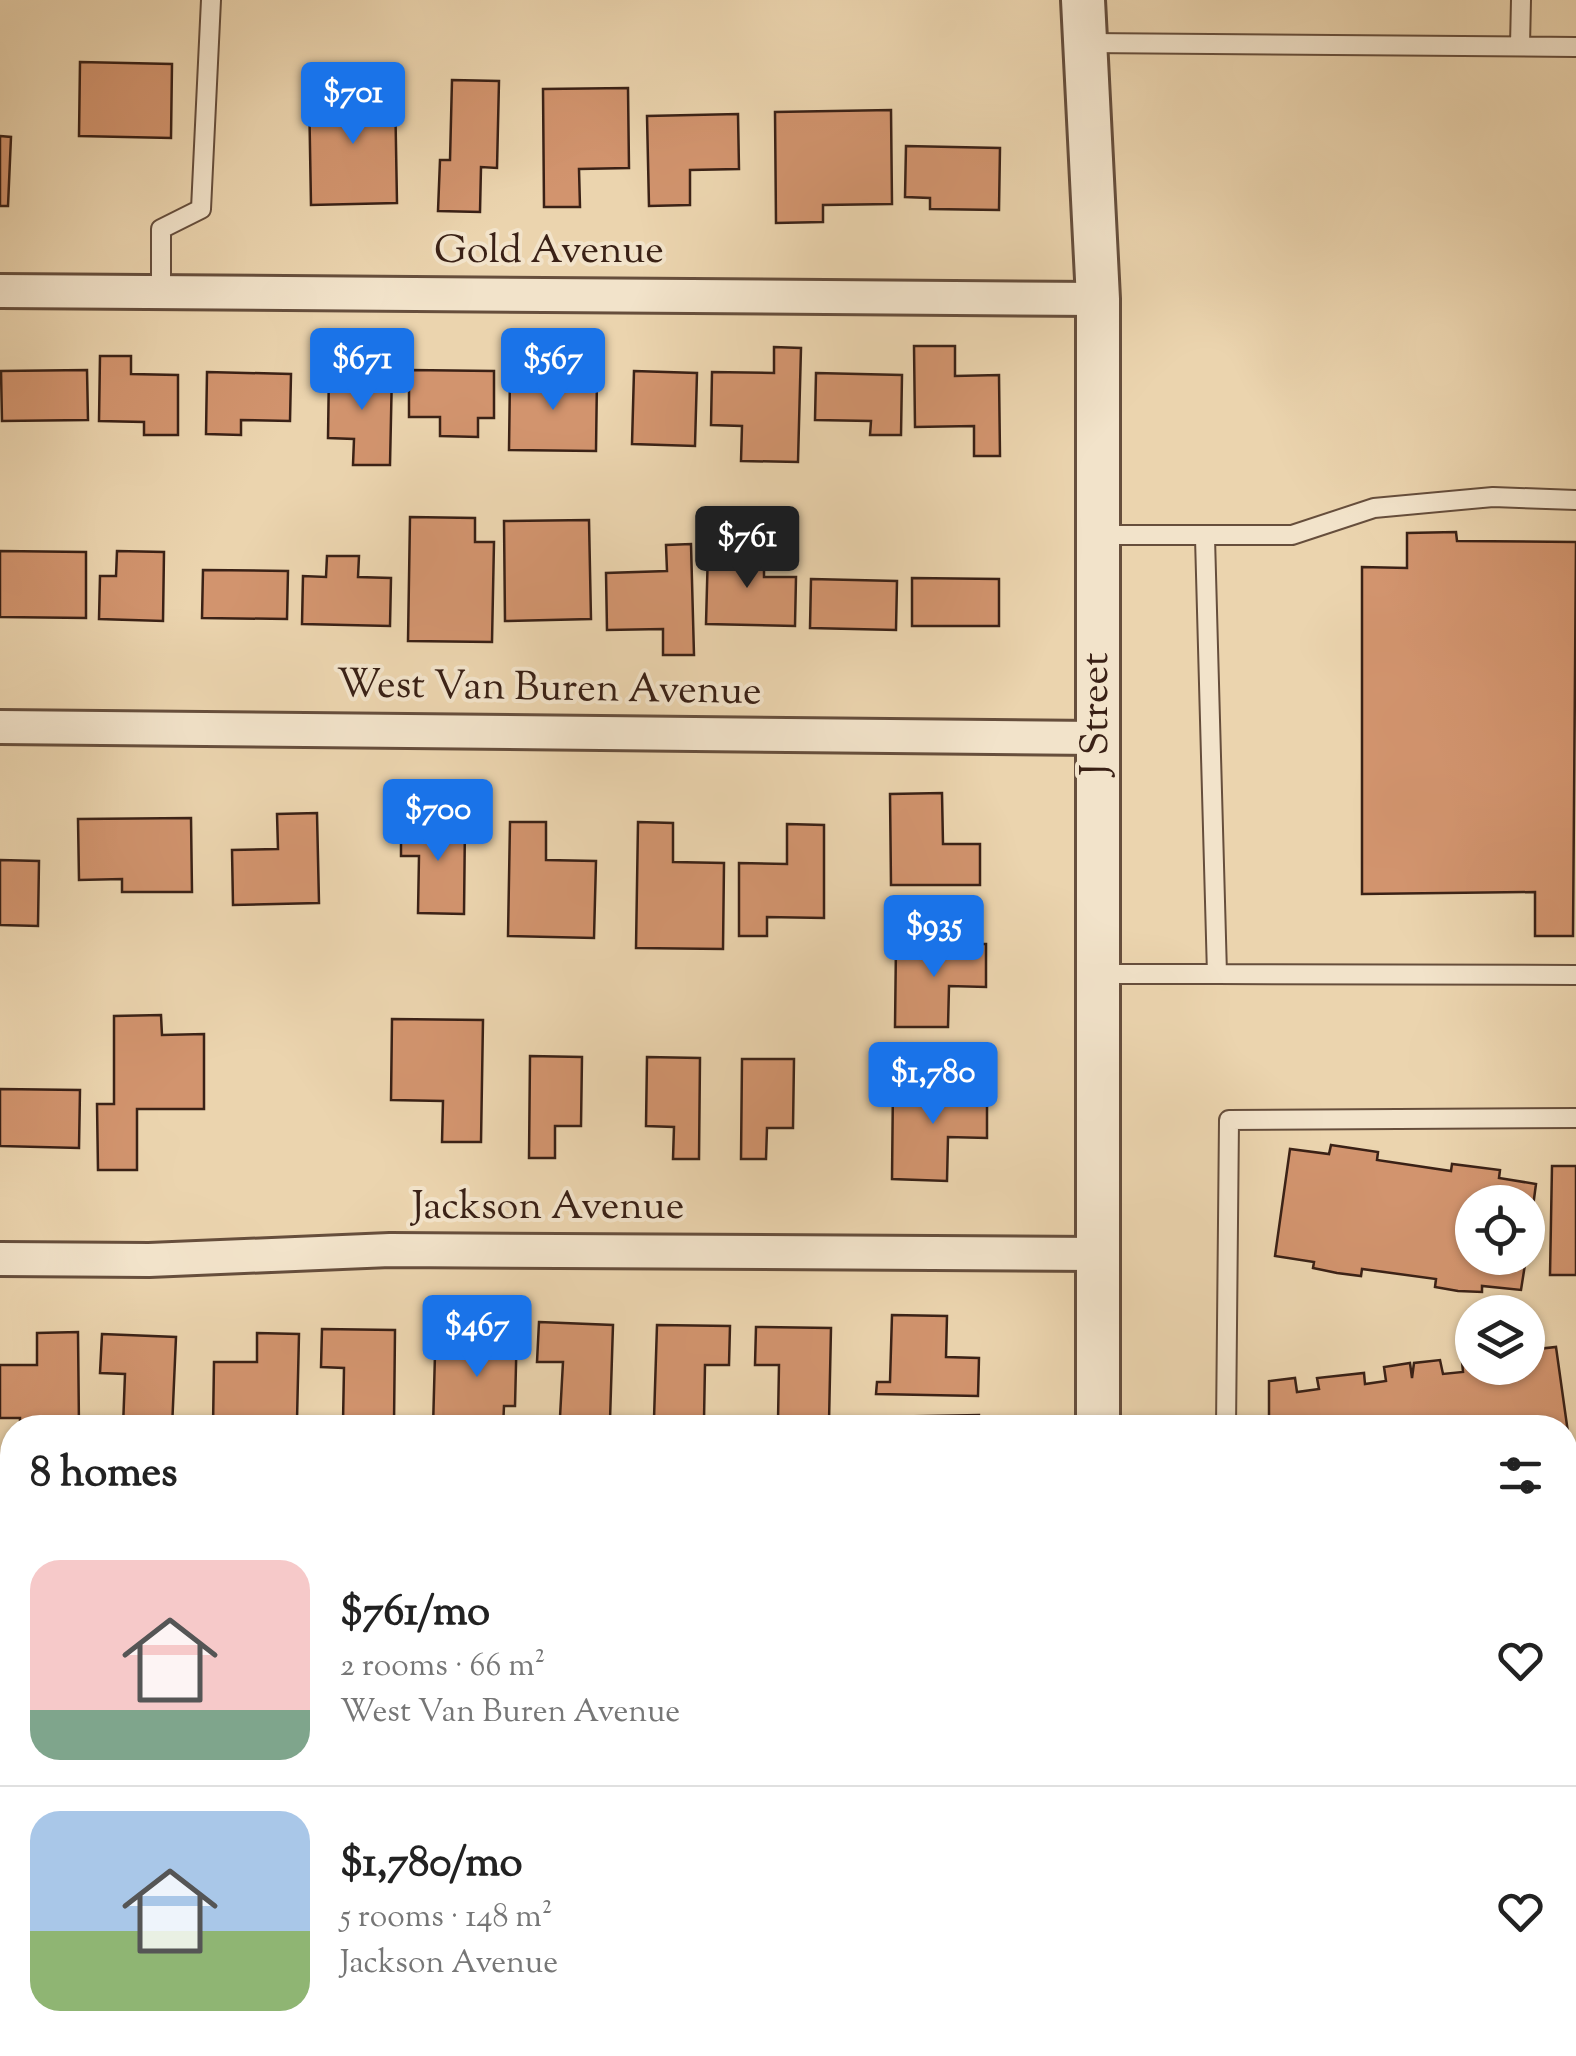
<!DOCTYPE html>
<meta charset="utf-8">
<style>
:root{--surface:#fff;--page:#f2f2f2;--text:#222;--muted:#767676;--line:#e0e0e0;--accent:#1a73e8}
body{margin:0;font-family:"Sorts Mill Goudy",serif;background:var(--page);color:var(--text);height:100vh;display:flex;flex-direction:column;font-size:38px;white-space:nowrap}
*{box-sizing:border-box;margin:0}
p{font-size:32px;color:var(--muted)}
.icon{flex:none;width:55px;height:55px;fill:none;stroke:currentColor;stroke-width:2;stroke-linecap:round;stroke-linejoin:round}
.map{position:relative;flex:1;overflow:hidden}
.sheet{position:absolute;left:0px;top:1415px;width:1578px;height:642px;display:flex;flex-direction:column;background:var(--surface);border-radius:40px 40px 0 0;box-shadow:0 2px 8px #0004}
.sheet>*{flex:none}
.fabs{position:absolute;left:1455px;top:1185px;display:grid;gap:20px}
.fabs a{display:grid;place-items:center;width:90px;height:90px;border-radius:50%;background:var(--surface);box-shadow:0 2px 8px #0004;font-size:50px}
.price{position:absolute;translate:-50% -85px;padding:0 22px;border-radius:10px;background:var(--accent);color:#fff;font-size:32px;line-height:65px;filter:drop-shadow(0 2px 5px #0008)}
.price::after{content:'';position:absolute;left:50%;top:60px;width:30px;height:22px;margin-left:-15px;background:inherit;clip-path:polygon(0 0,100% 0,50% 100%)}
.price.on{background:#222;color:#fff}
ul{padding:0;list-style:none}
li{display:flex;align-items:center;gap:30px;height:250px;padding:0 30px}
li+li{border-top:2px solid var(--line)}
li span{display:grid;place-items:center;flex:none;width:280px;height:200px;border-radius:30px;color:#555}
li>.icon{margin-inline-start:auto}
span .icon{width:120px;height:120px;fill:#fffc;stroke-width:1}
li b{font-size:42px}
h2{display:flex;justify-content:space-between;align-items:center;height:120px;padding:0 30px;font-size:42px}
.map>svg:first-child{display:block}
.building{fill:#d2946e;stroke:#3a2116;stroke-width:2.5}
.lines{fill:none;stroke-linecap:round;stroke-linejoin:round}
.service-casing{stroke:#664e3c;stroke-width:22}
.minor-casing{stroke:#664e3c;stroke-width:38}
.tertiary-casing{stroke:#664e3c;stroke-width:48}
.service{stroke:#f2e3ca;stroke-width:18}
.minor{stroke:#f2e3ca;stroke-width:32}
.tertiary{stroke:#f2e3ca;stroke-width:42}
.labels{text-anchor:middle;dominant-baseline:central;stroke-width:8;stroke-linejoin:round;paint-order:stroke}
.street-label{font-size:40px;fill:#3a2116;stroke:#f2e3ca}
</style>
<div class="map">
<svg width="1576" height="2056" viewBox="0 0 1576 2056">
<rect width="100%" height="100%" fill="#ebd4ae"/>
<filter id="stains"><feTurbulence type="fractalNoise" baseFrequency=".002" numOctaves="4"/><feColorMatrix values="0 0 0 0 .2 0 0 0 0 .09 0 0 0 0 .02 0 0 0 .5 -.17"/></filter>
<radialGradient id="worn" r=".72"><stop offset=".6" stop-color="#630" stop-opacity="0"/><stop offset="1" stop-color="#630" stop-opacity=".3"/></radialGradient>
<path class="building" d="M80,62L172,64L171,138L79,136Z
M452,80L499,81L497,168L481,167L480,212L438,211L440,160H450Z
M628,88L629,168L579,169L580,207H544L543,89Z
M395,89L397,203L311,205L309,91Z
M891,110L892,204L823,205V222L776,223L775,112Z
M738,114L739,169L690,170V205L649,206L647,116Z
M0,136L11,137L8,206H0Z
M906,146L1000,148L999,210L930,209V198L905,197Z
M914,346H955V376L999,375L1000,456H974V426L915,427Z
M774,347L801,348L798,462L741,461L742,426L711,425L712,372L774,373Z
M100,356H131V374L178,375V435H144V422L99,421Z
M87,370L88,420L2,421L1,371Z
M329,370L392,371L390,465H353L354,439L328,438Z
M409,370L494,371V418H478V437L440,436V417H409Z
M634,371L697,373L695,446L632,444Z
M207,372L291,374L290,421L241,420V435L206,434Z
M816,373L902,375L901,435H870L871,421L815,420Z
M510,375L597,376L596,451L509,450Z
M410,517L475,518V542H494L492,642L408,641Z
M589,520L591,619L505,621L504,521Z
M1456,532L1457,541L1576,542L1573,936H1535V892L1362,894V567L1407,568V533Z
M691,544L694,655H663V629L607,630L606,573L667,571L666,545Z
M708,549L764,551V577H796L795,626L706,624Z
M0,551L86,552V618L0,617Z
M117,551L164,552L163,621L99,619L100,576H116Z
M327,556H359L358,577L391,578L390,626L302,624L303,576L326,577Z
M203,570L288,571L287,619L202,618Z
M912,578L999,579V626H912Z
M811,579L897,581L896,630L810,628Z
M942,793L943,844H980V885H891L890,794Z
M317,813L319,903L233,905L232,850L278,849L277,814Z
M191,818L192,892H122V879L79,880L78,819Z
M401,821H465L464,914L418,913L419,856H401Z
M510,822H546V860L596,861L594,938L508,936Z
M638,822L673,823V862L724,863L723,949L636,948Z
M787,824L824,825V918L767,917V936H739V863L787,864Z
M0,860L39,861L38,926L0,925Z
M896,944H986V987L949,986L948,1027H895Z
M161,1015L162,1035L204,1034V1109H137V1170H98L97,1104H114V1016Z
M392,1019L483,1020L481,1142H442L443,1101L391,1100Z
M530,1056L582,1057L581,1126H555V1158H529Z
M647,1057L700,1058L699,1159H673L674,1127L646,1126Z
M742,1059H794L793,1128H767L766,1159H741Z
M893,1084L987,1086V1138L948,1137L947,1181L892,1179Z
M0,1089L80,1090L79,1148L0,1146Z
M1331,1145L1378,1152L1377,1160L1451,1171L1452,1164L1500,1170L1499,1178L1536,1184L1528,1244V1202H1472V1258H1526L1521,1290L1482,1286V1292L1458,1291L1435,1287L1436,1279L1362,1269L1361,1276L1337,1273L1313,1268L1314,1262L1275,1256L1290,1149L1329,1154Z
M1552,1166H1576V1275H1550Z
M892,1315L947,1316L946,1357L979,1358L978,1396L876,1394L877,1382H890Z
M539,1322L613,1325L610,1420L560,1417L563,1362H537Z
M473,1323L517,1324L515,1406H504L503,1428H433L435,1354H472Z
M657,1325L730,1326L729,1365H705L704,1420L654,1419Z
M756,1327L831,1328L829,1422L778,1421L779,1365H755Z
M322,1329L395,1330L394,1424L343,1423L344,1368L321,1367Z
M78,1332L79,1428H20V1418H0V1365H37V1333Z
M257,1333L299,1334L297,1420H250V1428H213L214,1362H257Z
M102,1334L176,1337L172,1428L123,1427L125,1374L100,1373Z
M1556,1347L1571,1454L1567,1456L1568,1469H1565V1428H1269V1381L1295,1378L1297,1392L1319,1389L1317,1378L1364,1373L1365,1384L1386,1381L1384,1367L1410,1363L1412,1378L1414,1363L1440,1360L1443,1374L1463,1372L1462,1361L1472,1360V1368H1528L1529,1350Z
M979,1415L980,1428H876L875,1417Z
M1565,1608H1576V1680L1565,1681Z
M0,1612H12V1705H0Z
M0,1861H12V1953H0Z
M1565,1904H1575V1933H1565Z
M1175,2045H1239V2056H1175Z
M1488,2045H1540V2056H1488Z"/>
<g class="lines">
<defs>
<path id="service" d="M1087,43L1576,47
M1520,45L1521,0
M161,291V229L201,209L211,0
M1098,535H1292L1374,508L1493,497L1576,500
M1205,538L1217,974L1576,975
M1098,974H1217
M1226,1428L1229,1120L1576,1118
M1565,1544H1576"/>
<path id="minor" d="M0,291L1098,299
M0,727L1097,738
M0,1259L149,1260L390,1250L1096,1254
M0,1795H12"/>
<path id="tertiary" d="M1083,0L1098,299V1428
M1565,1803H1576
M1103,2056V2045"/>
</defs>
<use href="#service" class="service-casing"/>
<use href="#minor" class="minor-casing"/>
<use href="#tertiary" class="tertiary-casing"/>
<use href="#service" class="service"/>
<use href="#minor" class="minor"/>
<use href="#tertiary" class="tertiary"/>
</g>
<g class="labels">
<g class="street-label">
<text x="549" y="252">Gold Avenue</text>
<text transform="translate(549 690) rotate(1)">West Van Buren Avenue</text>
<text transform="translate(1097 714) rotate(-90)">J Street</text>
<text x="548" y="1208">Jackson Avenue</text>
</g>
</g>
<rect width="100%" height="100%" filter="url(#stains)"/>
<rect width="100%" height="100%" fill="url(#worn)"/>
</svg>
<div class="fabs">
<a><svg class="icon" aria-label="locate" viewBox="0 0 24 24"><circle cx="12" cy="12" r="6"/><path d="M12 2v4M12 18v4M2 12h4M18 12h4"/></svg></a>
<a><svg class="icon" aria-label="layers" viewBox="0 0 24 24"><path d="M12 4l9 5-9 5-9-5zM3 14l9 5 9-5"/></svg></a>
</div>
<b class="price" style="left:353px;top:147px">$701</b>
<b class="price" style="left:362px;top:413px">$671</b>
<b class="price" style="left:553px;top:413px">$567</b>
<b class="price on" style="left:747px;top:591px">$761</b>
<b class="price" style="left:438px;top:864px">$700</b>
<b class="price" style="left:934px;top:980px">$935</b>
<b class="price" style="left:933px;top:1127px">$1,780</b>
<b class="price" style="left:477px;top:1380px">$467</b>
<section class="sheet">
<h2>8 homes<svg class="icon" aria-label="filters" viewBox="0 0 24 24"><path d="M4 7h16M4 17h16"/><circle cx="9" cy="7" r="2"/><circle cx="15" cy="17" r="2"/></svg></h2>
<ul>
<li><span style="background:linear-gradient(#f6c9c9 75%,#7fa58c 0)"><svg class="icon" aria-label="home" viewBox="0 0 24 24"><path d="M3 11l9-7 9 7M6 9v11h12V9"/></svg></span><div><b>$761/mo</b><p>2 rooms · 66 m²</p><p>West Van Buren Avenue</p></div><svg class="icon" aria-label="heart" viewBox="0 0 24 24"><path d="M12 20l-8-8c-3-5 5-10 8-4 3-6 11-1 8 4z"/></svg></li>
<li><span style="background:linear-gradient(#a9c7e8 60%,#8fb573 0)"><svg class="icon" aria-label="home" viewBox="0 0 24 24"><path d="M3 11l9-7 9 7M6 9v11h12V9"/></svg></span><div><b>$1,780/mo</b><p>5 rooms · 148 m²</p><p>Jackson Avenue</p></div><svg class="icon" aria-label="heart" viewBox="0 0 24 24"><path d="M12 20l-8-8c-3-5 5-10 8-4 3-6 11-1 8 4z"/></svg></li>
</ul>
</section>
</div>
